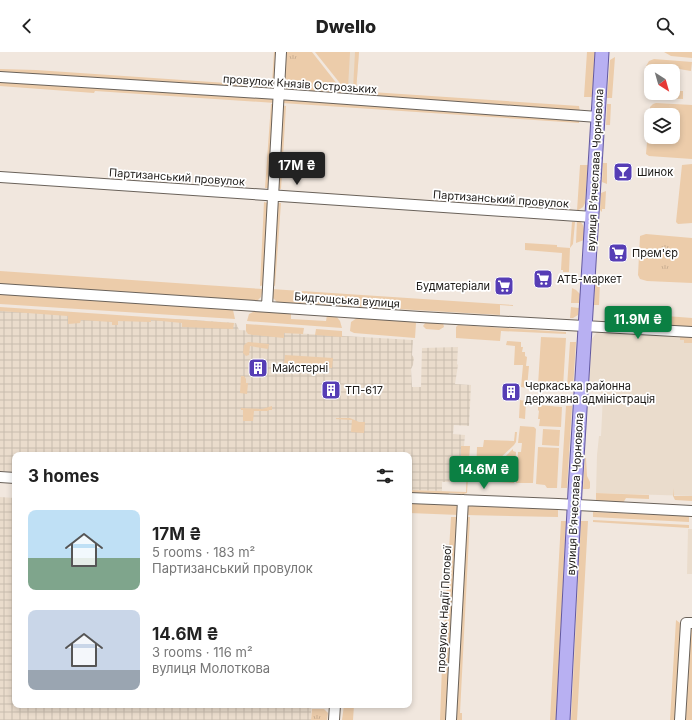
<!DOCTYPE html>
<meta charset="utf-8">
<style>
:root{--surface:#fff;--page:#f2f2f2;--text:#222;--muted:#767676;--accent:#0b8043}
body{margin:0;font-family:Inter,sans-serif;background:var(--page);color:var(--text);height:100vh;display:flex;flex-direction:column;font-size:15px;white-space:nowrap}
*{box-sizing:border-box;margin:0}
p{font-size:13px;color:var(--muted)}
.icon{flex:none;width:22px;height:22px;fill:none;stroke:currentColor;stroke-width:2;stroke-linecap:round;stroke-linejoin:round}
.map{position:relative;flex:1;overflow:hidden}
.panel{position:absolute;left:12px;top:400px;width:400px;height:256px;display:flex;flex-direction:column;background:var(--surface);border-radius:8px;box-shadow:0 2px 6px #0003}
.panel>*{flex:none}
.needle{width:26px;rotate:143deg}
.fabs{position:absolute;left:644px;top:12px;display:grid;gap:8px}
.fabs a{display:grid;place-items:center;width:36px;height:36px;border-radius:8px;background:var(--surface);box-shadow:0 2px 6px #0003;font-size:20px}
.price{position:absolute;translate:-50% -34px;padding:0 9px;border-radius:4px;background:var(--accent);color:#fff;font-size:13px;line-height:26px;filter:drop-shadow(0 1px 2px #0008)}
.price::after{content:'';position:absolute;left:50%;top:24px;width:12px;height:9px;margin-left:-6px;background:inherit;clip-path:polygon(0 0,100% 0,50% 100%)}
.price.selected{background:#222;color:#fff}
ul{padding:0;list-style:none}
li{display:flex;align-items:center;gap:12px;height:100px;padding:0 16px}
li span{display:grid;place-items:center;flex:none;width:112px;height:80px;border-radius:8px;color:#555}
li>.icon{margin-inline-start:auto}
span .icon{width:48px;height:48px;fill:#fffc;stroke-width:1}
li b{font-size:17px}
h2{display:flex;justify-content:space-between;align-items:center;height:48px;padding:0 16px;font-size:17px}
header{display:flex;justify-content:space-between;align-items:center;height:52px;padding:0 16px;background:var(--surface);font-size:18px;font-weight:800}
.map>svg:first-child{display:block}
.built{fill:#eadccc}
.industrial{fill:url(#industrial-grid)}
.green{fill:#ecccaa;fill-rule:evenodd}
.park{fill:url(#park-tufts)}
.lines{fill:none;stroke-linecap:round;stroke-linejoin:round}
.minor-casing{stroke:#6a625a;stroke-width:12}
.major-casing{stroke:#6359a0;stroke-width:15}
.minor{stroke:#fff;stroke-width:10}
.major{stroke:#b8b0f2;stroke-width:13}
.labels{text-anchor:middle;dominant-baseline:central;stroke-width:3.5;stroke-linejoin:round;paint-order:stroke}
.street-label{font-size:11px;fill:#1c1916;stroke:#fff}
.poi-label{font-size:11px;fill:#1c1916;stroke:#fff;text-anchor:start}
</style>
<header><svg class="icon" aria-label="back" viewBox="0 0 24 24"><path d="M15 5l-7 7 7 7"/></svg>Dwello<svg class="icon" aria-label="search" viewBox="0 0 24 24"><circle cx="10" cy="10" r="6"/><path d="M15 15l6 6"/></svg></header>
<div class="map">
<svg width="692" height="668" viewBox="0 0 692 668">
<defs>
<pattern id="industrial-grid" width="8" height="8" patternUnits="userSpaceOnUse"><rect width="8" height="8" fill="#eadccc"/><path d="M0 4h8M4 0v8" fill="none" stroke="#c8bcae"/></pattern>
<pattern id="park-tufts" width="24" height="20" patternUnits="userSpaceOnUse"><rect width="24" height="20" fill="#ecccaa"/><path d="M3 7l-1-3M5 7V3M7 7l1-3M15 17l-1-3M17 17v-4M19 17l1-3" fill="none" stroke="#caaf92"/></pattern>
</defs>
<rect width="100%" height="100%" fill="#f1e7de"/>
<path class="built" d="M347,0H359L356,39L346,38Z
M598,279L692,285V444L596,441L597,403L599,384H601L603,344L598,336H589L591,288Z
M688,477H692V522H687Z"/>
<path class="industrial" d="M0,259L192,268L236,271L239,278L413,288L412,303L414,306L413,313L411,317L412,335H421L422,296L458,295L457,312L458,313L455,332L471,333L469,374L454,373L453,382L465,383L464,394H467V407H455V418H459L458,430H442V439L409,438V403H15V420L0,419Z
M0,445L15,446V653H311V668H0Z"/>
<path class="green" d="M274,0H279L275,33L269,38L0,22V17L36,18L269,34L272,31Z
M284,0H312L345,42L344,43L285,39L283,37Z
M315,0H350L348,36L347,40Z
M355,0H359L356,39L579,54L580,60L357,44L353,37Z
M587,0H595L592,45H584Z
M664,0H692V6L671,4Z
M615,5L612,46H607L610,8Z
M654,7L692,10L691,19L679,17V18L666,17L665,16H661V17H653V15L645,16L649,9Z
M0,28L274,47L275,51L95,39L94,41L0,34Z
M673,39H683V47L658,46L659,41H673Z
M284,47L579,68V71L282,51Z
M656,51L692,53V107L649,104L646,102L650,55L653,52ZM651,63H673V85H651Z
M271,52H274L269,136H265Z
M607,52H611L610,73H606Z
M281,53L286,54L281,137L275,136Z
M603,111H607V132L602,130Z
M692,112V171L678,172L676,170L682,113Z
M580,113H588L585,151L583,155L577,159Z
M276,138L573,158V160L281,142Z
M606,139L605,157H602V160L600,158L601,141Z
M264,150L268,151V153L264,233L260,234Z
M274,151H281L275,234L272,233Z
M577,168C586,171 584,180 584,188L576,191Z
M572,170H575L573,192L570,196L569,220H563V218H561L562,201L525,198V191L557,193V195L570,196Z
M646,182L692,186V231L647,229L640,227L638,223L640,184Z
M0,219L263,237L261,245L257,249L0,232Z
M600,230L599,253H594L595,233Z
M572,236L576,238L580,242L579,251H571Z
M271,237L513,253V254L500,253V263L277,250L272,245Z
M0,242L226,257L233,258L235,267L0,252Z
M0,255L234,271L233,277L182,275V271L151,268V270L118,269V273H112V270L81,268L80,271L68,272V264L0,259Z
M571,255L579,256L578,263L573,266H570Z
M255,259L291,261V267L326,269L327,263L336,264L340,269L342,276L247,269L249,262Z
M641,262L692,266V276L638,272V266H640Z
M357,266L414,269L416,271L415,286L354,281L350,279L351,270Z
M426,270L443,271L444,275L439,278L426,277L423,274Z
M246,272L304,276L303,282L284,281V286L253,283L248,282L246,279Z
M458,273L566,280V282L501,279L500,289L456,286V275Z
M316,277L342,279V285L315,283Z
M680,284L692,285V291H684V288H680Z
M541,285L566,286L563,335L538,333Z
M507,289L521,290V295H523L522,300H525V304L527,305L526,314H529L527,336L521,335L523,313H514L515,294L506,293Z
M248,290L269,292L268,297L250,294L249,303L246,304L243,301L244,293Z
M570,290H576L573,336L567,335Z
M285,303L333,306L332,316L284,312Z
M241,324H244L246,327V331H248L247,342L240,341Z
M520,348L526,349L525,367L519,366Z
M538,353L562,355L561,375L539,374L540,367H538L539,359L538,358Z
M272,354V358H269L268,359H254L253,369H243V358H241V356L262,357Z
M566,354H572L567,436H561Z
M336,366H350L359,370H365L364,381L351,380L352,368L336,367Z
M520,374L534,375L536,377L533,431H516L518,400H521L522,391H518Z
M543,377L560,378L559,394L542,393Z
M515,380H517L516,390L514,393L478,427L476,423L477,395H483L484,388L514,389Z
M461,394H470L467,441L464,442L449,441L448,443L409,442V438L466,440L467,407H461Z
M538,395L559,396L557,436H547L545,433L536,432Z
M513,397V399L516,400L514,431L480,429Z
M585,406H586L587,424L590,430V436L589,437H583Z
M674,436V444H692V449L675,448L673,444Z
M596,441L649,443V447L626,446L623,451L596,449Z
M409,450L455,452L459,457V463L409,461Z
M472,453L554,457H558V465L465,463L469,454Z
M593,460L689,464V470L593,465Z
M451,465H458L447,668H440L442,614Z
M464,465H470L460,661H462V668H453Z
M593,468L689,473V476L593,470Z
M561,469H566L556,668H550Z
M581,469H588L577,668H571Z
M676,568L680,571L677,668H670Z
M692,576V668H683L690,578Z
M344,653H354L353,668H342Z"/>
<path class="park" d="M288,0H304L310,6V9L287,7Z
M649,191L673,192L672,219L648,218Z
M312,657H324L328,661L327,668H311Z"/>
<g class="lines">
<defs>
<path id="minor" d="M0,25L278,42L598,65
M0,125L593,165
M0,237L420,265L692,280
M267,254L281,0
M0,425L15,426
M409,446L558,452L692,459
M334,668L335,653
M451,668L463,448
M680,668L686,571H692"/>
<path id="major" d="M563,668L575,439L602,0"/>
</defs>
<use href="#minor" class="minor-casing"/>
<use href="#major" class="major-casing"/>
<use href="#minor" class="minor"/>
<use href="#major" class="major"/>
</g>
<defs>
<symbol id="bar-square" viewBox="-11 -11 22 22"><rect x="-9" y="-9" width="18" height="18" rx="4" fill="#563db5" stroke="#fff"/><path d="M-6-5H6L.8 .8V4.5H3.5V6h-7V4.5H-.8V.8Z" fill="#fff"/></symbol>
<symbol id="supermarket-square" viewBox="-11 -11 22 22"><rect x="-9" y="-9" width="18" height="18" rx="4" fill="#563db5" stroke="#fff"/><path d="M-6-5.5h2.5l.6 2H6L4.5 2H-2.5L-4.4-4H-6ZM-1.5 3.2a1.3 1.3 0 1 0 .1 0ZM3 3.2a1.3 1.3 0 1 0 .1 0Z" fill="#fff"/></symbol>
<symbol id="building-square" viewBox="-11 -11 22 22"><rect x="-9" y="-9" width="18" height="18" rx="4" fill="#563db5" stroke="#fff"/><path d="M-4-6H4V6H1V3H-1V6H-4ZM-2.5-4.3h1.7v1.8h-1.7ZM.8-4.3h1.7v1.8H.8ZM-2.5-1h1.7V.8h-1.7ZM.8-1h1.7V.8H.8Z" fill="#fff"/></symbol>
</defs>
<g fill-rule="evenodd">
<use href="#bar-square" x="612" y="109" width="22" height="22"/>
<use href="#supermarket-square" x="607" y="190" width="22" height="22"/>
<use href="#supermarket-square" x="532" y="216" width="22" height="22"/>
<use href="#supermarket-square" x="493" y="223" width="22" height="22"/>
<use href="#building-square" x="247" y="305" width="22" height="22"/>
<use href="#building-square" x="320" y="327" width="22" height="22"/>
<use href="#building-square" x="500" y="329" width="22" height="22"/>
</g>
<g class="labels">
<g class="street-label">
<text transform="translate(300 32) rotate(4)">провулок Князів Острозьких</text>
<text transform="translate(595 118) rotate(-87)">вулиця Вʼячеслава Чорновола</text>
<text transform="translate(177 125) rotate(4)">Партизанський провулок</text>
<text transform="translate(501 147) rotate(4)">Партизанський провулок</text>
<text transform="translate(347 248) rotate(4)">Бидгощська вулиця</text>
<text transform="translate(575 442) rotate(-87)">вулиця Вʼячеслава Чорновола</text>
<text transform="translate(444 557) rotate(-87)">провулок Надії Попової</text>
</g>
<g class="poi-label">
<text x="637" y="120">Шинок</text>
<text x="632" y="201">Прем'єр</text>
<text x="557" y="227">АТБ-маркет</text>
<text x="490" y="234" text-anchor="end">Будматеріали</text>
<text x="272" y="316">Майстерні</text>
<text x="525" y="334">Черкаська районна<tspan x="525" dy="13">державна адміністрація</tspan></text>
<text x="345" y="338">ТП-617</text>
</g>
</g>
</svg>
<div class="fabs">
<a><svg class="needle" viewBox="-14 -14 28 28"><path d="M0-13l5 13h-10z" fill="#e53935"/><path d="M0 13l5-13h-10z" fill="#767676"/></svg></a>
<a><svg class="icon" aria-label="layers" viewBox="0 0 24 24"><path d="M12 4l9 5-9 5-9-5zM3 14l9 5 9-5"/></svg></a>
</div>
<b class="price selected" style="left:297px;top:134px">17M ₴</b>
<b class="price" style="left:638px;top:288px">11.9M ₴</b>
<b class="price" style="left:484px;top:438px">14.6M ₴</b>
<section class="panel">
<h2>3 homes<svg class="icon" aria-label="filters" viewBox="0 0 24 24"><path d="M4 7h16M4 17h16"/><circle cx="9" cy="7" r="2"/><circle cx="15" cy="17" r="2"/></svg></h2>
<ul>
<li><span style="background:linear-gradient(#bfe0f5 60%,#7fa58c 0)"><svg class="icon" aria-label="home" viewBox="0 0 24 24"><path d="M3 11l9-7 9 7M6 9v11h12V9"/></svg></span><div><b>17M ₴</b><p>5 rooms · 183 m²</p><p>Партизанський провулок</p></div></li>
<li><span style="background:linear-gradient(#c9d6e8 75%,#9aa5b1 0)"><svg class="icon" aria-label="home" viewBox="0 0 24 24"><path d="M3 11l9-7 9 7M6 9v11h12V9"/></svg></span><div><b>14.6M ₴</b><p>3 rooms · 116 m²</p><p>вулиця Молоткова</p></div></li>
</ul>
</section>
</div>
